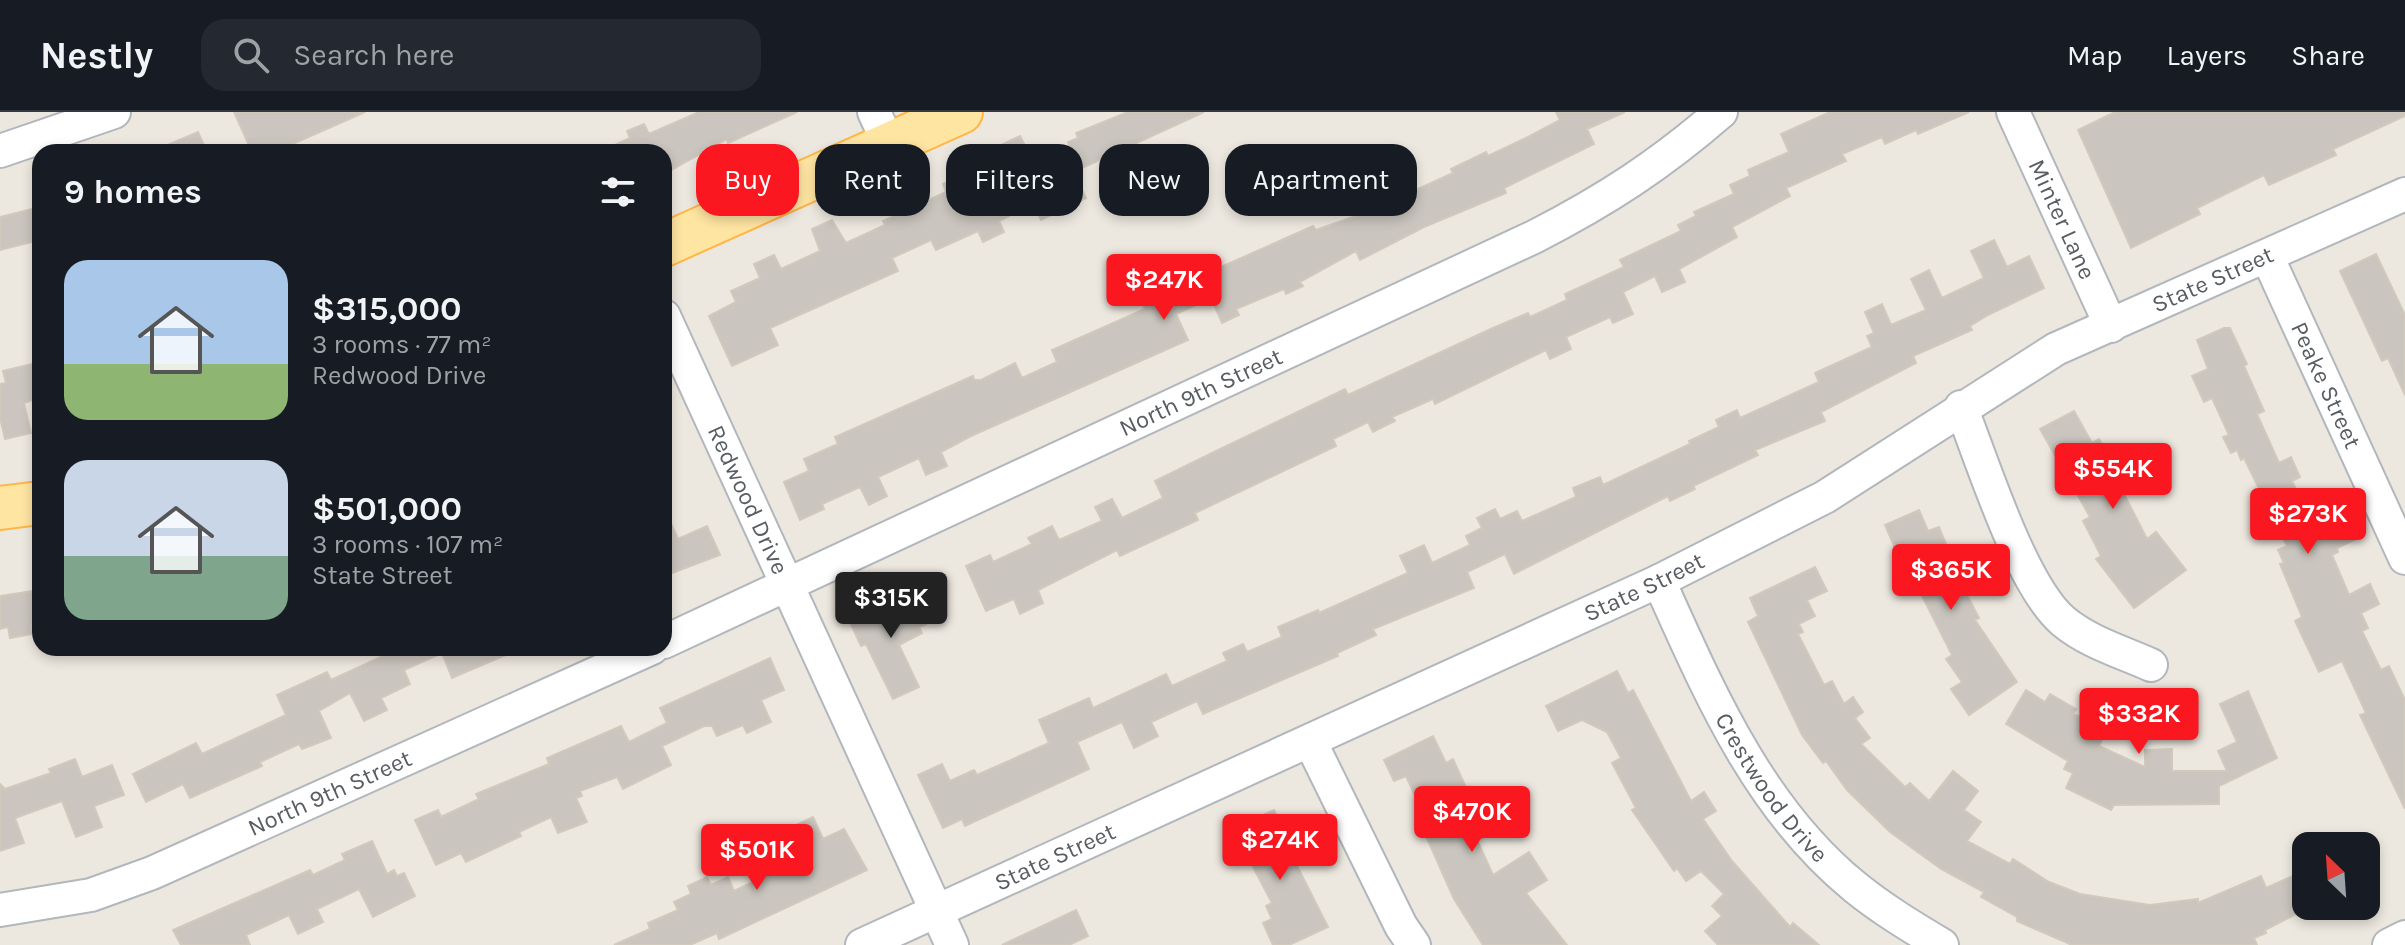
<!DOCTYPE html>
<meta charset="utf-8">
<style>
:root{--surface:#171b24;--page:#242831;--text:#f1f3f6;--muted:#9ea1a6;--line:#363941;--accent:#fb1720}
body{margin:0;font-family:Karla,sans-serif;background:var(--page);color:var(--text);height:100vh;display:flex;flex-direction:column;font-size:30px;white-space:nowrap}
*{box-sizing:border-box;margin:0}
p{font-size:26px;color:var(--muted)}
.icon{flex:none;width:44px;height:44px;fill:none;stroke:currentColor;stroke-width:2;stroke-linecap:round;stroke-linejoin:round}
.map{position:relative;flex:1;overflow:hidden}
.side{position:absolute;left:32px;top:32px;width:640px;height:512px;display:flex;flex-direction:column;background:var(--surface);border-radius:24px;box-shadow:0 4px 12px #0003}
.side>*{flex:none}
.top-card{position:absolute;left:696px;top:32px;width:760px;height:72px;display:flex;gap:16px}
.needle{width:52px;rotate:335deg}
.tools{position:absolute;left:2292px;top:720px;display:grid;gap:16px}
.tools a{display:grid;place-items:center;width:88px;height:88px;border-radius:16px;background:var(--surface);box-shadow:0 4px 12px #0003;font-size:40px}
.price{position:absolute;translate:-50% -68px;padding:0 18px;border-radius:8px;background:var(--accent);color:#fff;font-size:26px;line-height:52px;filter:drop-shadow(0 2px 4px #0008)}
.price::after{content:'';position:absolute;left:50%;top:48px;width:24px;height:18px;margin-left:-12px;background:inherit;clip-path:polygon(0 0,100% 0,50% 100%)}
.price.on{background:#222;color:#fff}
ul{padding:0;list-style:none}
li{display:flex;align-items:center;gap:24px;height:200px;padding:0 32px}
li span{display:grid;place-items:center;flex:none;width:224px;height:160px;border-radius:24px;color:#555}
li>.icon{margin-inline-start:auto}
span .icon{width:96px;height:96px;fill:#fffc;stroke-width:1}
li b{font-size:34px}
h2{display:flex;justify-content:space-between;align-items:center;height:96px;padding:0 32px;font-size:34px}
.chip{padding:0 28px;border-radius:24px;background:var(--surface);box-shadow:0 4px 12px #0003;font-size:28px;line-height:72px}
.chip.on{background:var(--accent);color:#fff}
header{display:flex;align-items:center;gap:48px;box-sizing:border-box;height:112px;padding:0 40px;background:var(--surface);border-bottom:2px solid var(--line)}
header strong{font-size:38px}
nav{display:flex;gap:44px;margin-inline-start:auto;font-size:28px}
.search{width:560px;height:72px;background:var(--page);display:flex;align-items:center;gap:20px;box-sizing:border-box;padding:0 28px;border-radius:24px;color:var(--muted);font-size:30px}
.map>svg:first-child{display:block}
.building{fill:#cac5be;stroke:#d2c9bd;stroke-width:2}
.lines{fill:none;stroke-linecap:round;stroke-linejoin:round}
.minor-casing{stroke:#b2b7bc;stroke-width:36}
.major-casing{stroke:#ffb646;stroke-width:46}
.minor{stroke:#fff;stroke-width:32}
.major{stroke:#ffe5a2;stroke-width:42}
.labels{text-anchor:middle;dominant-baseline:central;stroke-width:6;stroke-linejoin:round;paint-order:stroke}
.street-label{font-size:24px;fill:#585d62;stroke:#fff}
</style>
<header>
<strong>Nestly</strong>
<div class="search"><svg class="icon" aria-label="search" viewBox="0 0 24 24"><circle cx="10" cy="10" r="6"/><path d="M15 15l6 6"/></svg>Search here</div>
<nav><a>Map</a><a>Layers</a><a>Share</a></nav>
</header>
<div class="map">
<svg width="2405" height="833" viewBox="0 0 2405 833">
<rect width="100%" height="100%" fill="#ede8df"/>
<path class="building" d="M234,0H365L288,34L291,40H252Z
M699,0H797L728,31L727,27L664,62V40H600L630,26L627,19L644,12L649,22Z
M1128,0H1204L1080,57L1068,30L1078,26L1076,21Z
M1556,0H1625L1587,17L1594,32L1504,76L1506,81L1424,115L1360,148L1356,139L1300,170L1303,174L1286,182L1284,177L1236,197L1239,203L1222,211L1211,186L1176,202L1188,228L971,324L941,340L947,354L926,363L919,346L878,365L887,384L869,393L860,375L822,392L824,397L800,408L784,370L809,359L804,347L838,332L835,325L973,264L974,268H981L1015,251L1022,266L1057,250L1052,238L1145,197L1139,184L1161,173L1190,160L1194,167L1313,114L1316,118L1370,99L1453,61L1451,57L1486,40L1488,44L1530,24L1560,8Z
M1830,0H1969L1918,22L1916,18L1885,32L1882,25L1842,42L1846,49L1786,76L1790,84L1732,115L1737,125L1679,157L1685,170L1662,180L1655,164L1623,180L1633,202L1613,211L1610,205L1566,225L1571,237L1550,247L1546,238L1435,292L1433,287L1392,305L1395,309L1373,320L1368,310L1333,327L1336,334L1195,401L1198,408L1120,444L1117,438L1038,478L1043,491L1020,502L1014,487L986,499L966,454L990,443L993,450L1032,432L1028,426L1052,414L1059,428L1102,409L1095,395L1112,387L1122,406L1163,386L1155,369L1212,341L1345,277L1348,283L1493,216L1528,201L1530,205L1567,188L1565,182L1624,155L1620,148L1681,119L1678,113L1696,104L1694,100L1734,82L1730,73L1750,64L1748,58L1789,40L1781,22Z
M2115,0H2405V4L2333,37L2336,43L2269,73L2264,63L2197,96L2200,102L2131,136L2078,18Z
M198,20L207,40H151Z
M1020,24L1044,71L1072,58L1086,86L1041,108L1033,92L999,109L1004,120L983,130L978,119L936,138L931,128L892,146L898,159L770,216L778,233L732,254L709,204L736,190L731,179L760,166L754,152L774,143L781,157L820,139L812,117L832,108L846,131L885,113L883,109L946,80L943,72L963,62L967,71L1009,51L1001,33Z
M40,95V128L0,138V105Z
M1994,128L2007,155L2029,144L2044,176L1988,203L1970,214L1972,218L1913,244L1916,251L1821,300L1825,309L1755,338L1758,343L1693,374L1695,377L1670,389L1668,384L1514,462L1505,442L1467,460L1474,476L1373,517L1376,523L1337,541L1338,544L1203,602L1197,589L1151,610L1158,624L1134,636L1122,610L1077,630L1089,657L965,714L962,707L943,716L918,663L942,652L950,669L974,658L977,663L1049,631L1039,608L1089,586L1093,596L1166,562L1172,574L1227,549L1223,541L1243,532L1247,540L1282,525L1278,515L1318,498L1319,501L1408,461L1400,444L1424,433L1432,451L1470,433L1466,424L1482,416L1477,406L1495,397L1500,407L1517,399L1522,409L1576,385L1573,376L1600,365L1603,373L1690,332L1689,329L1719,315L1716,308L1737,298L1740,306L1819,270L1815,261L1872,235L1867,224L1874,221L1865,200L1882,192L1891,213L1926,198L1911,167L1929,158L1942,186L1984,166L1971,139Z
M2376,142L2405,203V283L2388,246L2382,249L2340,159Z
M2224,216H2230L2247,252L2244,254L2264,299L2257,302L2279,351L2291,345L2300,365L2292,369L2317,421L2345,408L2354,428L2337,436L2338,440L2332,443L2349,483L2370,472L2379,492L2361,501L2368,516L2362,519L2381,558L2389,554L2405,588V697L2360,603L2366,601L2342,549L2319,560L2295,509L2302,505L2280,452L2284,451L2278,438L2287,434L2244,346L2241,348L2237,338L2231,341L2223,325L2229,323L2212,286L2204,290L2192,264L2208,257L2197,228Z
M40,250V285L24,291L31,321L5,327L0,306V272L6,271L3,259Z
M2074,299L2092,331L2099,327L2116,358L2147,342L2158,362L2123,380L2147,427L2156,420L2186,458L2134,496L2096,447L2101,444L2083,409L2090,405L2040,317Z
M664,396L678,427L707,414L720,443L664,464Z
M1919,398L1928,419L1939,415L1951,444L1948,446L1979,506L1975,508L2017,570L1969,603L1951,577L1962,570L1946,547L1952,543L1911,462L1907,464L1885,413Z
M1815,455L1827,479L1807,488L1815,504L1799,512L1803,520L1798,522L1824,573L1832,569L1844,592L1853,585L1863,600L1855,606L1870,626L1861,632L1905,675L1910,671L1929,689L1953,659L1978,679L1964,698L1981,710L1967,729L2010,752L2013,747L2049,770L2080,782L2150,793L2198,787V791L2261,764L2266,776L2306,758V797L2265,818L2266,821L2254,826L2257,833H2072L2017,809V805L1981,785L1984,780L1941,757L1890,720L1847,678L1826,649L1823,651L1802,623L1748,510L1758,504L1750,486Z
M40,478V511L31,512L32,522L10,526L8,515L0,517V484Z
M910,479L926,512L919,515L922,521L899,533L919,575L893,587L866,532L861,534L849,508Z
M400,536H522L452,566L442,541L404,558L410,572L381,586L387,598L364,609L350,581L319,599L331,626L302,637L299,632L260,650L262,654L190,686L183,672L146,690L133,662L196,631L202,642L286,603L277,583L327,560L331,568Z
M770,546L784,578L761,588L771,610L747,621L743,613L717,624L712,614H704L662,634L671,653L623,677L617,665L580,679L582,684L576,686L587,710L558,721L551,705L519,720L521,724L466,750L461,741L436,753L415,708L438,698L441,705L479,687L476,682L549,652L547,646L621,614L629,630L667,611L660,596Z
M1617,559L1628,581L1633,578L1691,689L1704,680L1716,699L1703,707L1732,749L1790,815L1793,811L1819,833H1718L1705,819L1722,804L1712,794L1724,782L1701,759L1686,769L1677,756L1674,759L1632,698L1636,696L1612,651L1621,646L1607,620L1582,608L1558,619L1546,594Z
M2026,578L2045,590L2050,582L2076,597L2073,602L2107,617L2099,634L2145,655V638L2172,637V659H2227L2218,639L2237,630L2220,592L2248,579L2277,646L2219,674V692L2114,693L2111,698L2066,676L2073,661L2064,657L2068,649L2006,612Z
M1433,624L1446,651L1453,647L1488,723L1477,728L1493,763L1529,740L1547,768L1526,781L1567,833H1483L1454,787L1421,713L1427,710L1406,664L1394,669L1384,648Z
M75,647L82,665L112,653L124,683L94,694L102,715L76,725L62,689L15,706L24,731L0,739V672L5,677L51,661L49,657Z
M1274,698L1285,723L1282,724L1328,815L1289,833H1273L1263,811L1272,807L1266,794L1272,791L1233,717Z
M813,705L823,727L844,717L867,758L719,827L717,821L690,833H614L650,817L648,811L678,798L674,790L691,782L688,774L707,765L711,773L728,765L734,779L776,759L774,754L802,741L790,716Z
M372,729L387,762L394,758L397,764L404,761L415,784L373,805L359,777L317,797L323,810L298,822L289,803L246,823L250,833H181L173,818L310,758L313,763L345,748L342,742Z
M1076,798L1088,824L1069,833H1002Z"/>
<g class="lines">
<defs>
<g id="minor">
<path d="M874,0L889,32"/>
<path id="s1" d="M2013,0L2111,214"/>
<path d="M0,39L114,0"/>
<path id="s2" d="M2267,144L2405,446"/>
<path id="s3" d="M664,204L952,833"/>
<path d="M1961,295C1983,351 2021,473 2063,509C2088,530 2122,540 2151,553"/>
<path id="s4" d="M1659,469C1709,580 1758,696 1855,775C1882,797 1912,815 1942,833"/>
<path id="s5" d="M664,530L1534,125C1606,88 1660,53 1721,0"/>
<path d="M1311,631L1401,814L1414,833"/>
<path id="s6" d="M0,798L91,783L152,761L652,536"/>
<path id="s7" d="M862,833L1659,469L1825,385L2056,237L2405,82"/>
<path d="M2389,833L2405,825"/>
</g>
<path id="major" d="M664,133L961,0
M0,396L40,391"/>
</defs>
<use href="#minor" class="minor-casing"/>
<use href="#major" class="major-casing"/>
<use href="#minor" class="minor"/>
<use href="#major" class="major"/>
</g>
<g class="labels">
<g class="street-label">
<text stroke="none"><textPath href="#s1" startOffset="118">Minter Lane</textPath></text>
<text stroke="none"><textPath href="#s7" startOffset="1508">State Street</textPath></text>
<text stroke="none"><textPath href="#s2" startOffset="142">Peake Street</textPath></text>
<text stroke="none"><textPath href="#s5" startOffset="592">North 9th Street</textPath></text>
<text stroke="none"><textPath href="#s3" startOffset="202">Redwood Drive</textPath></text>
<text stroke="none"><textPath href="#s7" startOffset="860">State Street</textPath></text>
<text stroke="none"><textPath href="#s4" startOffset="236">Crestwood Drive</textPath></text>
<text stroke="none"><textPath href="#s6" startOffset="352">North 9th Street</textPath></text>
<text stroke="none"><textPath href="#s7" startOffset="212">State Street</textPath></text>
</g>
</g>
</svg>
<div class="tools">
<a><svg class="needle" viewBox="-14 -14 28 28"><path d="M0-13l5 13h-10z" fill="#e53935"/><path d="M0 13l5-13h-10z" fill="#9ea1a6"/></svg></a>
</div>
<b class="price" style="left:1164px;top:210px">$247K</b>
<b class="price" style="left:2113px;top:399px">$554K</b>
<b class="price" style="left:2308px;top:444px">$273K</b>
<b class="price" style="left:1951px;top:500px">$365K</b>
<b class="price on" style="left:891px;top:528px">$315K</b>
<b class="price" style="left:2139px;top:644px">$332K</b>
<b class="price" style="left:1472px;top:742px">$470K</b>
<b class="price" style="left:1280px;top:770px">$274K</b>
<b class="price" style="left:757px;top:780px">$501K</b>
<div class="top-card">
<a class="chip on">Buy</a>
<a class="chip">Rent</a>
<a class="chip">Filters</a>
<a class="chip">New</a>
<a class="chip">Apartment</a>
</div>
<section class="side">
<h2>9 homes<svg class="icon" aria-label="filters" viewBox="0 0 24 24"><path d="M4 7h16M4 17h16"/><circle cx="9" cy="7" r="2"/><circle cx="15" cy="17" r="2"/></svg></h2>
<ul>
<li><span style="background:linear-gradient(#a9c7e8 65%,#8fb573 0)"><svg class="icon" aria-label="home" viewBox="0 0 24 24"><path d="M3 11l9-7 9 7M6 9v11h12V9"/></svg></span><div><b>$315,000</b><p>3 rooms · 77 m²</p><p>Redwood Drive</p></div></li>
<li><span style="background:linear-gradient(#c9d6e8 60%,#7fa58c 0)"><svg class="icon" aria-label="home" viewBox="0 0 24 24"><path d="M3 11l9-7 9 7M6 9v11h12V9"/></svg></span><div><b>$501,000</b><p>3 rooms · 107 m²</p><p>State Street</p></div></li>
</ul>
</section>
</div>
